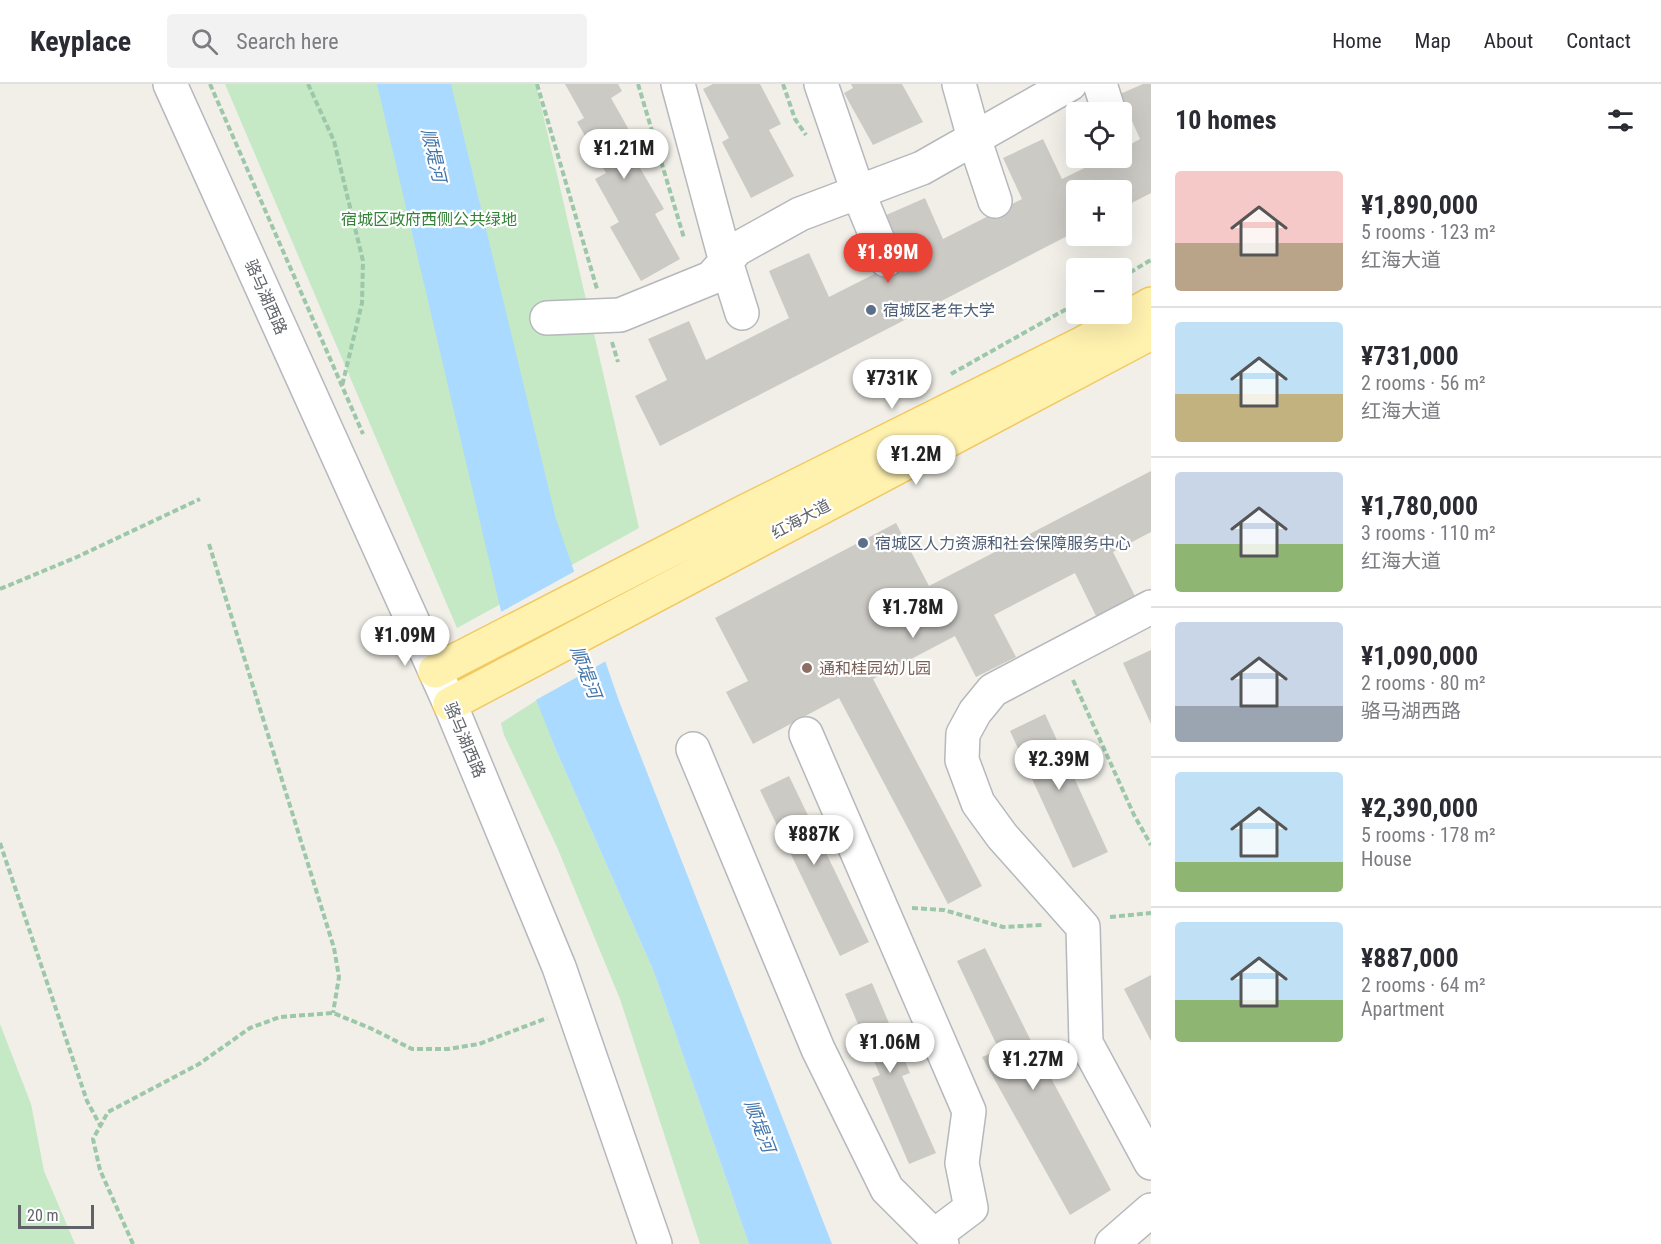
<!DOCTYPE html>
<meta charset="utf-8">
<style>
:root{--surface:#fff;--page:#f2f2f3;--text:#2b2b33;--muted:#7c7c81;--line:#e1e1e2;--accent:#ea4335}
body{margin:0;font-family:"Roboto Condensed","Noto Sans SC",sans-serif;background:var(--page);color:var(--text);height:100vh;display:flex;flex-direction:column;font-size:22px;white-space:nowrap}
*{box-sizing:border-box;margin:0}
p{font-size:20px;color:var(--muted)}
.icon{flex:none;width:33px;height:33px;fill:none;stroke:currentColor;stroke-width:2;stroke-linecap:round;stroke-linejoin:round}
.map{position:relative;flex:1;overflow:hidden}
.side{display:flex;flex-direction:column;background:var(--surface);width:510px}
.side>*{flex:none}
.buttons{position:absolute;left:1066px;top:18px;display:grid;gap:12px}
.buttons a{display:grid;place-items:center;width:66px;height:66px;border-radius:6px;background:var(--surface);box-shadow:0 6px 24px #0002;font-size:30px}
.scale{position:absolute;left:18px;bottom:15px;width:76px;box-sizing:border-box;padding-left:6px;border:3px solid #5f6368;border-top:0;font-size:16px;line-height:21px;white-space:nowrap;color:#5f6368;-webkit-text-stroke:4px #fff;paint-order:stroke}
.price{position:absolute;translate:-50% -51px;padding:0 14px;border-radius:21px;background:#fff;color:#222;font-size:20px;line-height:39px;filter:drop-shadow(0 2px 3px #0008)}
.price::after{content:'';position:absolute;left:50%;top:36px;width:18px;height:14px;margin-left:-9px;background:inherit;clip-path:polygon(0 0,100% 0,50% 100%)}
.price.current{background:var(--accent);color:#fff}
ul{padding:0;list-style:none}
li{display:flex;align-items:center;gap:18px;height:150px;padding:0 24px}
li+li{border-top:2px solid var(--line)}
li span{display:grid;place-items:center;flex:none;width:168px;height:120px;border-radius:6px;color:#555}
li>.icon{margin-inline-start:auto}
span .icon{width:72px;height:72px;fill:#fffc;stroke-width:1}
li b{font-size:26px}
h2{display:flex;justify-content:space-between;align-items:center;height:72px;padding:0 24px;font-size:26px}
header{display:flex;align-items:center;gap:36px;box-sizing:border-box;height:84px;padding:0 30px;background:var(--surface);border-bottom:2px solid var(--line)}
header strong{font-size:28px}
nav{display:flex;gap:33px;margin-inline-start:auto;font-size:21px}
.search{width:420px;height:54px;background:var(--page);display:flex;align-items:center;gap:15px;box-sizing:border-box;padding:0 21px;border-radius:6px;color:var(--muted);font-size:22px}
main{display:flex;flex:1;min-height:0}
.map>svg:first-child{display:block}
.green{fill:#c5e8c5}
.water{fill:#aadaff}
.pier{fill:#f1efe8}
.building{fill:#cccac5}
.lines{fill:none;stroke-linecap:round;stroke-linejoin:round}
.minor-casing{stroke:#b5b8bc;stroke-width:36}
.major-casing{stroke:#f2c960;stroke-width:36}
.path{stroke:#9cc7a9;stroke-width:4;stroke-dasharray:6 3;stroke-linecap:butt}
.minor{stroke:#fff;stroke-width:33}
.major{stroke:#fff2af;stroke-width:33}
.service-dot{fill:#5c6f8a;stroke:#fff;stroke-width:2}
.education-dot{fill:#8d6e63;stroke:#fff;stroke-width:2}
.labels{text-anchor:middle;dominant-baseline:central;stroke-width:4.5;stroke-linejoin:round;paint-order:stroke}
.park-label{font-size:16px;fill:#348238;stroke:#fff}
.street-label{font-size:16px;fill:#5f6368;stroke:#fff}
.service-label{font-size:16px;fill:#4e5e75;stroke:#fff;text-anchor:start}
.education-label{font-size:16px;fill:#785e54;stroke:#fff;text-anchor:start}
.water-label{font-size:18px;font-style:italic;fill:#4174aa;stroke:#fff}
</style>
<header>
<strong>Keyplace</strong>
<div class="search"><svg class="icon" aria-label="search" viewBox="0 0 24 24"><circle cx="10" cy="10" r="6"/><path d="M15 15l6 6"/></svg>Search here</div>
<nav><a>Home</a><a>Map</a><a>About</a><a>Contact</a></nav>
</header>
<main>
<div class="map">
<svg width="1151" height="1160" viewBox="0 0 1151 1160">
<rect width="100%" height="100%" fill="#f1efe8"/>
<path class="green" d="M225,0H536L639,444L457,544Z
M537,616L556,666L654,888L749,1160H700L620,915L557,763L504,651L501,639Z
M0,940L31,1020L44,1087L75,1160H0Z"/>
<path class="water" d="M377,0H451L556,435L619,617L832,1160H749L654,888L556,666L501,527Z"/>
<path class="pier" d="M577,486L608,576L534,617L499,529Z"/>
<path class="building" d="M565,0H618L622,7L611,14L641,67L633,72L664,125L655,130L680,175L641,197L610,143L619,138L595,95L606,89L577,38L584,34Z
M713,0H760L781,40L769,46L794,92L751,114L722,58L729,54L703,5Z
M851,0H902L923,38L873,61L844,9L853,4Z
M1143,0H1151V109L1122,124V106H1077V147L660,362L635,312L667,296L648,255L689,237L706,276L789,234L769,187L809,169L829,213L904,175L884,132L925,114L943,155L1022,115L1003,74L1043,55L1062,95L1105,74H1122V65L1140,55L1120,10Z
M1151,387V448L1113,468L1135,512L1096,532L1075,489L994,531L1016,573L976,593L955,552L873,595L982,802L948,820L839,614L753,660L726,608L748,597L715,534L896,439L929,502Z
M1151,566V640L1123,579Z
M1045,630L1108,768L1073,784L1010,647Z
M789,692L869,858L840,872L760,706Z
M985,864L1029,953L1111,1106L1070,1131L982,973L999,966L957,877Z
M1151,891V957L1124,905Z
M872,899L910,989L902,992L936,1069L909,1080L872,994L880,991L845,910Z"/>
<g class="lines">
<defs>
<path id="minor" d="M170,0L450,620L559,883L655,1160
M678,0L726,178L742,229
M821,0L858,108L886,176
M959,0L974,54L995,117
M1100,0L1109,28
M547,234L620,231L711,194L737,165L800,130L922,84L1070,0
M1151,523L993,606L975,628L963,650L962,676L978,719L1002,752L1083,843L1086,959L1151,1079
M806,650L969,1027L962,1079L971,1124L934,1152
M693,665L818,965L887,1105L942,1160
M1112,1160L1151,1126"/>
<path id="major" d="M435,587L744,428L1083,259L1151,220
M450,620L1151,249"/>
</defs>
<use href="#minor" class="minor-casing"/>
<use href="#major" class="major-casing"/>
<path class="path" d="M210,0L363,350
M308,0L334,57L363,177L362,219L342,302
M537,0L597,205
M638,0L684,154
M783,0L795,35L806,51
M1122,193L1151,176
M612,258L618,278
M951,290L1077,219
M209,460L334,864L339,893L333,929
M0,505L77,473L200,415
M1073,596L1134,731L1151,761
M0,759L87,1017L100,1041
M912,824L944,826L1003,843L1043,841
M1110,833L1151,829
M133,1160L100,1086L93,1055L108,1028L199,980L250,944L280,933L333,929L370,944L412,965H448L479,960L547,934"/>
<use href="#minor" class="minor"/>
<use href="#major" class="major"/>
</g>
<g class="service-dot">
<circle cx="871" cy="226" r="6"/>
<circle cx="863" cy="459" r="6"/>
</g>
<circle class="education-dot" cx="807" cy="584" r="6"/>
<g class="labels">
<g class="park-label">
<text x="429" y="135">宿城区政府西侧公共绿地</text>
</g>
<g class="street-label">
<text transform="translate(266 213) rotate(66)">骆马湖西路</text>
<text transform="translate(801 435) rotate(-28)">红海大道</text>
<text transform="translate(465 656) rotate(67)">骆马湖西路</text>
</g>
<g class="service-label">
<text x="883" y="226">宿城区老年大学</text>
<text x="875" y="459">宿城区人力资源和社会保障服务中心</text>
</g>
<g class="education-label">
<text x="819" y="584">通和桂园幼儿园</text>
</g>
<g class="water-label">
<text transform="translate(434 71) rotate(77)">顺堤河</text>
<text transform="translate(586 588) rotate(69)">顺堤河</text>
<text transform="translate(760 1042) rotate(69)">顺堤河</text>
</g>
</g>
</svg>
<div class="buttons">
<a><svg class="icon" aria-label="locate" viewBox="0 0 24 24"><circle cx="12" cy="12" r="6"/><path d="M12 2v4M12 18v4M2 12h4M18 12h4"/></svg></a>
<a>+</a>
<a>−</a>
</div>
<div class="scale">20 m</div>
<b class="price" style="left:624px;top:96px">¥1.21M</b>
<b class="price current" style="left:888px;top:200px">¥1.89M</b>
<b class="price" style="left:892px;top:326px">¥731K</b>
<b class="price" style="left:916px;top:402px">¥1.2M</b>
<b class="price" style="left:913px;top:555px">¥1.78M</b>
<b class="price" style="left:405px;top:583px">¥1.09M</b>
<b class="price" style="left:1059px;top:707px">¥2.39M</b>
<b class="price" style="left:814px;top:782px">¥887K</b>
<b class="price" style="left:890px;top:990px">¥1.06M</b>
<b class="price" style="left:1033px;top:1007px">¥1.27M</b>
</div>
<section class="side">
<h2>10 homes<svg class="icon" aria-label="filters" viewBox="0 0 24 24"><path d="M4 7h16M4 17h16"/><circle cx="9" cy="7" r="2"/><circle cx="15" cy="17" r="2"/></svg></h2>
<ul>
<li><span style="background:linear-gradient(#f6c9c9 60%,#b9a48a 0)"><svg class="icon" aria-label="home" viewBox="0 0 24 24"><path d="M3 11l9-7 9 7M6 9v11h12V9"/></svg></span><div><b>¥1,890,000</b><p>5 rooms · 123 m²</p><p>红海大道</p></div></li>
<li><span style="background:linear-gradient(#bfe0f5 60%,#c2b280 0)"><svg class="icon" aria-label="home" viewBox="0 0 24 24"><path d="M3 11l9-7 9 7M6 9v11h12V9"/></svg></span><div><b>¥731,000</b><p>2 rooms · 56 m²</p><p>红海大道</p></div></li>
<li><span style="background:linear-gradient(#c9d6e8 60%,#8fb573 0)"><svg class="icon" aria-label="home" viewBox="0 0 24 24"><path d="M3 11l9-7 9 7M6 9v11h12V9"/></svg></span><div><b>¥1,780,000</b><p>3 rooms · 110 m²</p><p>红海大道</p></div></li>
<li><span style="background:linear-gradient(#c9d6e8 70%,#9aa5b1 0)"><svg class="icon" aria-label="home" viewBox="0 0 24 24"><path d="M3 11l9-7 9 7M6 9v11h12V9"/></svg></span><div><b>¥1,090,000</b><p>2 rooms · 80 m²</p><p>骆马湖西路</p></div></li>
<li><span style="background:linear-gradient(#bfe0f5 75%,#8fb573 0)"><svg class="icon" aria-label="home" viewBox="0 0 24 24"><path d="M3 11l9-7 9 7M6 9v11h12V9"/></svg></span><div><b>¥2,390,000</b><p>5 rooms · 178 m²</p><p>House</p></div></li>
<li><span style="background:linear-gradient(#bfe0f5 65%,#8fb573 0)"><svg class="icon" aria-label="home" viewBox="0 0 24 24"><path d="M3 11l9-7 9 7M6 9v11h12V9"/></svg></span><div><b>¥887,000</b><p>2 rooms · 64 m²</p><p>Apartment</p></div></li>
</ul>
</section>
</main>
